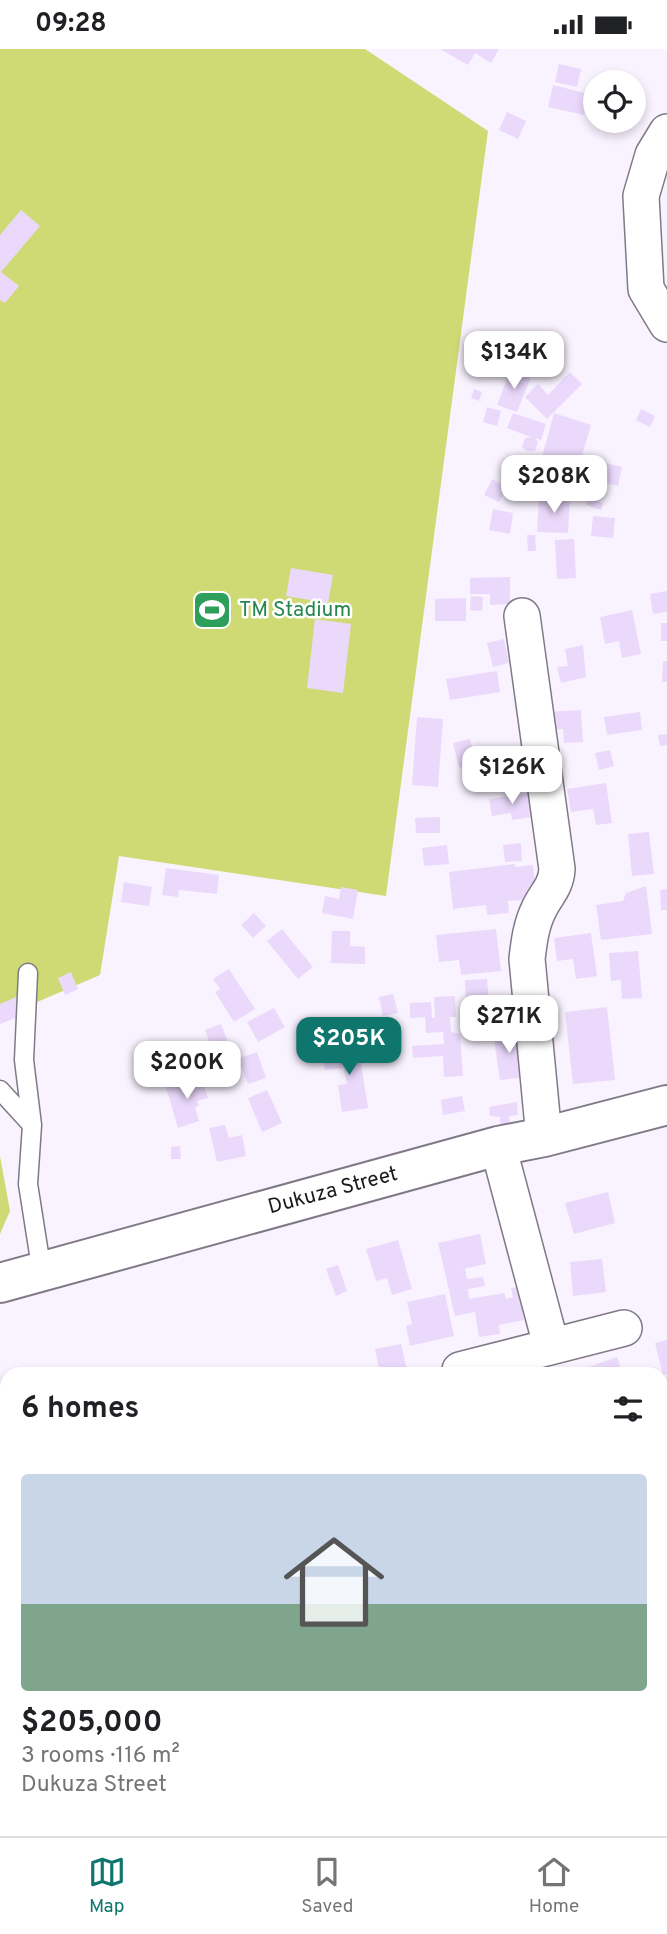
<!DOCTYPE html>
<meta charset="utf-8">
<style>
:root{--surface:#fff;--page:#f2f2f2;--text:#202124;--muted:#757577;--line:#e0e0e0;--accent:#0f766e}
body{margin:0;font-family:Overpass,sans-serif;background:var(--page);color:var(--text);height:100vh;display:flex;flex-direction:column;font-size:26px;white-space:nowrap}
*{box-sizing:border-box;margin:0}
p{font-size:23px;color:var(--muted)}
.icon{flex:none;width:38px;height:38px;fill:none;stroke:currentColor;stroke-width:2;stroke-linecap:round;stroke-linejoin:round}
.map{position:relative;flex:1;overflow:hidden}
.drawer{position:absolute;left:0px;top:1318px;width:668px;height:471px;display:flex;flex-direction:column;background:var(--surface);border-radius:21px 21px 0 0;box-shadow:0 4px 10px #0003}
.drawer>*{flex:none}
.tools{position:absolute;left:583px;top:21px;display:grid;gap:14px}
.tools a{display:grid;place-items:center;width:63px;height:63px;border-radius:50%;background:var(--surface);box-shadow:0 4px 10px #0003;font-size:35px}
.price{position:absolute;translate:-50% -60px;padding:0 16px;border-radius:14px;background:#fff;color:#222;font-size:23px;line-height:46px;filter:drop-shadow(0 2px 4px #0008)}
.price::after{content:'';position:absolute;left:50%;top:42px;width:21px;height:16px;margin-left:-10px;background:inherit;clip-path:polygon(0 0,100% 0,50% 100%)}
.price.selected{background:var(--accent);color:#fff}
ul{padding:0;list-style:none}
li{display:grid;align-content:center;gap:14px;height:371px;padding:0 21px}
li+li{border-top:2px solid var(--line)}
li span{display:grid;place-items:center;height:217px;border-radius:7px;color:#555}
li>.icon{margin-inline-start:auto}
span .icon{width:126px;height:126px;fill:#fffc;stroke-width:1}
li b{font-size:30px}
h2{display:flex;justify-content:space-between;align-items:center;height:84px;padding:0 21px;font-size:30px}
.status{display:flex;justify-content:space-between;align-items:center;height:49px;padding:0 35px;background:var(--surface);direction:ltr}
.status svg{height:19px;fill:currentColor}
.dock{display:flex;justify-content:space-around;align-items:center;height:98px;border-top:2px solid var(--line);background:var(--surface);font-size:19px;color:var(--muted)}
.dock a{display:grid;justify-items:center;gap:4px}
.dock .selected{color:var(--accent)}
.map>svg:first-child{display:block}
.green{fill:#cfda74}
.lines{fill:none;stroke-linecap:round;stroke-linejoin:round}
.stream{stroke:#4e9de0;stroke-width:9}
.building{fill:#ebd9fc}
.service-casing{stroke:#807987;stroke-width:21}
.minor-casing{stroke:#807987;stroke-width:38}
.secondary-casing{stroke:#807987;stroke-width:42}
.service{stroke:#fff;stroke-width:18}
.minor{stroke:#fff;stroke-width:35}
.secondary{stroke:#fff;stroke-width:38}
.labels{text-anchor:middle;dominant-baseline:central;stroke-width:5;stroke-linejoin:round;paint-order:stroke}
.leisure-label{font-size:21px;fill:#27864d;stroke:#fff;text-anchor:start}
.street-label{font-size:21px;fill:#1b191e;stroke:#fff}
</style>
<div class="status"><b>09:28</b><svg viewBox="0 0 49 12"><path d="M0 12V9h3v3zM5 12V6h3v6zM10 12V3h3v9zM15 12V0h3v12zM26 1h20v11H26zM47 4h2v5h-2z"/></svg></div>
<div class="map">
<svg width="667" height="1787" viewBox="0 0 667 1787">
<rect width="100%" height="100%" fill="#f9f3ff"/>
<path class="green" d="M0,0H365L488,82L386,847L119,807L100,926L0,969Z
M0,1107L10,1162L0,1185Z"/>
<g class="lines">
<path class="stream" d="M0,1404L7,1408
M662,1694L667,1696
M514,1782L518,1787"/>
</g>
<path class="building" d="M440,0H499L491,14L475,4L468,16Z
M559,15L581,20L577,38L555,33Z
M553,36L589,45L584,66L548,58Z
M507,63L526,72L518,90L499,81Z
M21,161L40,177L1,223L19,237L5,254L0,251V186Z
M511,320L531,328L517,363L497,356Z
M570,323L582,335L547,370L525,348L538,335L548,346Z
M474,340L482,343L479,352L471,349Z
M487,358L501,362L497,377L483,373Z
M641,360L655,367L650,378L636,371Z
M513,364L546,375L541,391L535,389L538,393L535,402H526L522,398L525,389L531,388L507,379Z
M554,364L591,376L575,430L539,419Z
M588,410L622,418L618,437L584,429Z
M540,423L548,425L545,437L537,435Z
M492,430L507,438L499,453L484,446Z
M539,447L570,448L568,484L537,483Z
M588,449L603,454L601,461L586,456Z
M493,460L513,464L510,485L489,481Z
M593,467L615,469L613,489L591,487Z
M527,486H535L536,502H528Z
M574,490L576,529L557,530L555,491Z
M291,519L333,526L328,554L286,547Z
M510,528V555L490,556V545H470V529Z
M667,542V563L653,565L650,545Z
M471,547L483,548L482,562L470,561Z
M466,549V572H435V550Z
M632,561L641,605L622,609L619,592L605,595L600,568Z
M315,570L351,575L343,644L307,639Z
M661,574H667V592H661Z
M504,590L509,614L493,618L487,594Z
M583,596L586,628L561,634L557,618L568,617L565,600Z
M663,612H667V633H662Z
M497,622L500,643L450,651L446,630Z
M581,661L583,693L564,694L563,680L546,681L545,663Z
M640,663L642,681L607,686L604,668Z
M417,668L443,670L438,738L412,736Z
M667,685V696L660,697L658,686Z
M470,690L476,715L459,719L453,694Z
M610,701L614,717L599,721L595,704Z
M606,734L612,774L596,776L593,760L571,763L567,740Z
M528,744L531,768L512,771L511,764L492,767L489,750Z
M440,768V784H416L415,769Z
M649,783L654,825L632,827L628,785Z
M521,794L522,812L505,813L503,796Z
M447,796L449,815L424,817L422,799Z
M515,815V818L533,816L537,850L508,852L509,864L487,866L486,856L453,860L449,823Z
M166,819L219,826L217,845L179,841L178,848L162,846Z
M124,833L152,838L149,857L121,853Z
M646,837L652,885L601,891L596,856L623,852L626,844Z
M341,838L358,841L353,870L322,864L325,847L339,850Z
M667,840V861H661L660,841Z
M254,864L266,877L253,889L241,876Z
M282,880L313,918L298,930L267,892Z
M496,880L501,922L461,926L459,911L439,913L436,886Z
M332,882H350V897L365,898V915L331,914Z
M591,884L597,927L576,930L573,910L557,912L554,889Z
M638,902L642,949L622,950L621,931L611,932L609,904Z
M229,920L255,960L234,973L215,943L220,940L213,930Z
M71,923L78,940L65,946L58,929Z
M487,930L489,953L466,954L465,931Z
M393,945L398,964L383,967L379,948Z
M455,947L456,968H450L451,983L460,985L463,1027L444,1028L443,1007L413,1009L412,997L444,995L443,983L426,984L425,968L410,969V954L431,953L432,969H435L434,948Z
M16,948L23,966L0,975V955Z
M607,958L615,1031L573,1035L565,963Z
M274,959L285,978L258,993L247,973Z
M221,975L228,993L212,999L205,981Z
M518,981L525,1028L500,1031L493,984Z
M358,995L368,1059L342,1063L338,1036L347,1035L344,1019L325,1021L323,1010H329L328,1000Z
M257,1003L266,1029L248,1035L238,1010Z
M201,1028L208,1049L197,1052L199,1057L195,1058L199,1072L178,1079L166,1038Z
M267,1041L282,1074L262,1083L248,1049Z
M462,1047L465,1062L443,1066L441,1051Z
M517,1053L518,1066L509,1067L510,1074L500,1075V1068L490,1067L489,1058Z
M225,1076L229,1089L242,1086L246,1107L217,1113L209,1079Z
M180,1097L181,1110H171V1098Z
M608,1143L615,1174L574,1185L565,1154Z
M480,1185L486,1215L458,1221L465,1220L467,1230L483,1228L485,1237L468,1240L469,1250L504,1244L506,1250L513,1248L511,1239L518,1238L524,1271L499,1276L500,1285L479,1288L475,1263L455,1267L438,1194Z
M398,1191L412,1240L392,1246L387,1229L376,1232L366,1200Z
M602,1210L606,1243L573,1247L570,1213Z
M338,1216L347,1242L336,1247L326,1220Z
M445,1245L454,1287L410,1297L406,1277L412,1275L407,1253Z
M667,1291V1325L663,1326L655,1294Z
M401,1295L408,1325H380L375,1300Z
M617,1308L623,1325H588L586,1319Z
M667,1353V1404L662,1389V1355Z
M664,1440L667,1465L662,1468V1442Z
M666,1523L667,1543L662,1546V1526Z
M664,1558L667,1576L662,1579V1559Z"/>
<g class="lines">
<defs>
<path id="service" d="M28,924L24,1011L32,1076L28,1135L42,1224
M0,1041L32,1076"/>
<path id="minor" d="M667,83L653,106L641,147L646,240L667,275
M522,567L557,820C556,838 546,845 539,860C531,876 529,893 527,910L544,1088
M498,1097L551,1296
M460,1321L624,1279"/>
<path id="secondary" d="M0,1234L498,1097L544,1088L667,1056"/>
</defs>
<use href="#service" class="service-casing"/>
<use href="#minor" class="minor-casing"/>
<use href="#secondary" class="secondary-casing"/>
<use href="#service" class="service"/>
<use href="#minor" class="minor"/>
<use href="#secondary" class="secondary"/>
</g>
<defs>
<symbol id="stadium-square" viewBox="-11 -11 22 22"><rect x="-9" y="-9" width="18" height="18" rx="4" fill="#2e9e5b" stroke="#fff"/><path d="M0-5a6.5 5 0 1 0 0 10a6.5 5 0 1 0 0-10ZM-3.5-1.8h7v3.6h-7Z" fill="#fff"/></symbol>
</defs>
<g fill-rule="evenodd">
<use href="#stadium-square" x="190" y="539" width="44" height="44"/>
</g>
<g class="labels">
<g class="leisure-label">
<text x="239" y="561">TM Stadium</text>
</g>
<g class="street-label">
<text transform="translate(333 1142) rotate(-15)">Dukuza Street</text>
</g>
</g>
</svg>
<div class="tools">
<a><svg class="icon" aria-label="locate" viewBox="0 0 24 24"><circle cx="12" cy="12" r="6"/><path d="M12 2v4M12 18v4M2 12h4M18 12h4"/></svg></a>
</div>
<b class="price" style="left:514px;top:342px">$134K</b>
<b class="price" style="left:554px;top:466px">$208K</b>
<b class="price" style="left:512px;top:757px">$126K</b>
<b class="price" style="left:509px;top:1006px">$271K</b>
<b class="price selected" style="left:349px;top:1028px">$205K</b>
<b class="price" style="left:187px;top:1052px">$200K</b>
<section class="drawer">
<h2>6 homes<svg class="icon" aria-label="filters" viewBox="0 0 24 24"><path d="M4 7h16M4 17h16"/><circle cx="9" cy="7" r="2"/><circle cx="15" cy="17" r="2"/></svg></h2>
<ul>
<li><span style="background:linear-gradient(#c9d6e8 60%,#7fa58c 0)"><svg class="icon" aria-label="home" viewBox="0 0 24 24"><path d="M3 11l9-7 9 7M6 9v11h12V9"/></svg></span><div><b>$205,000</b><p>3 rooms · 116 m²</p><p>Dukuza Street</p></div></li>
</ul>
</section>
</div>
<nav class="dock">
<a class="selected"><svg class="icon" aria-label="map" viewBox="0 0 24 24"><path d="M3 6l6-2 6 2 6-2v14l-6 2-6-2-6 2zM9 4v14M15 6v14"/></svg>Map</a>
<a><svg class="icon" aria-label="saved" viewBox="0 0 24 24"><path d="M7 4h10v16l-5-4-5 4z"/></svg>Saved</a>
<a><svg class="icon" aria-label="home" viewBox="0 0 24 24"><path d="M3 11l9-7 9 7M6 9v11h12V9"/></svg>Home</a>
</nav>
